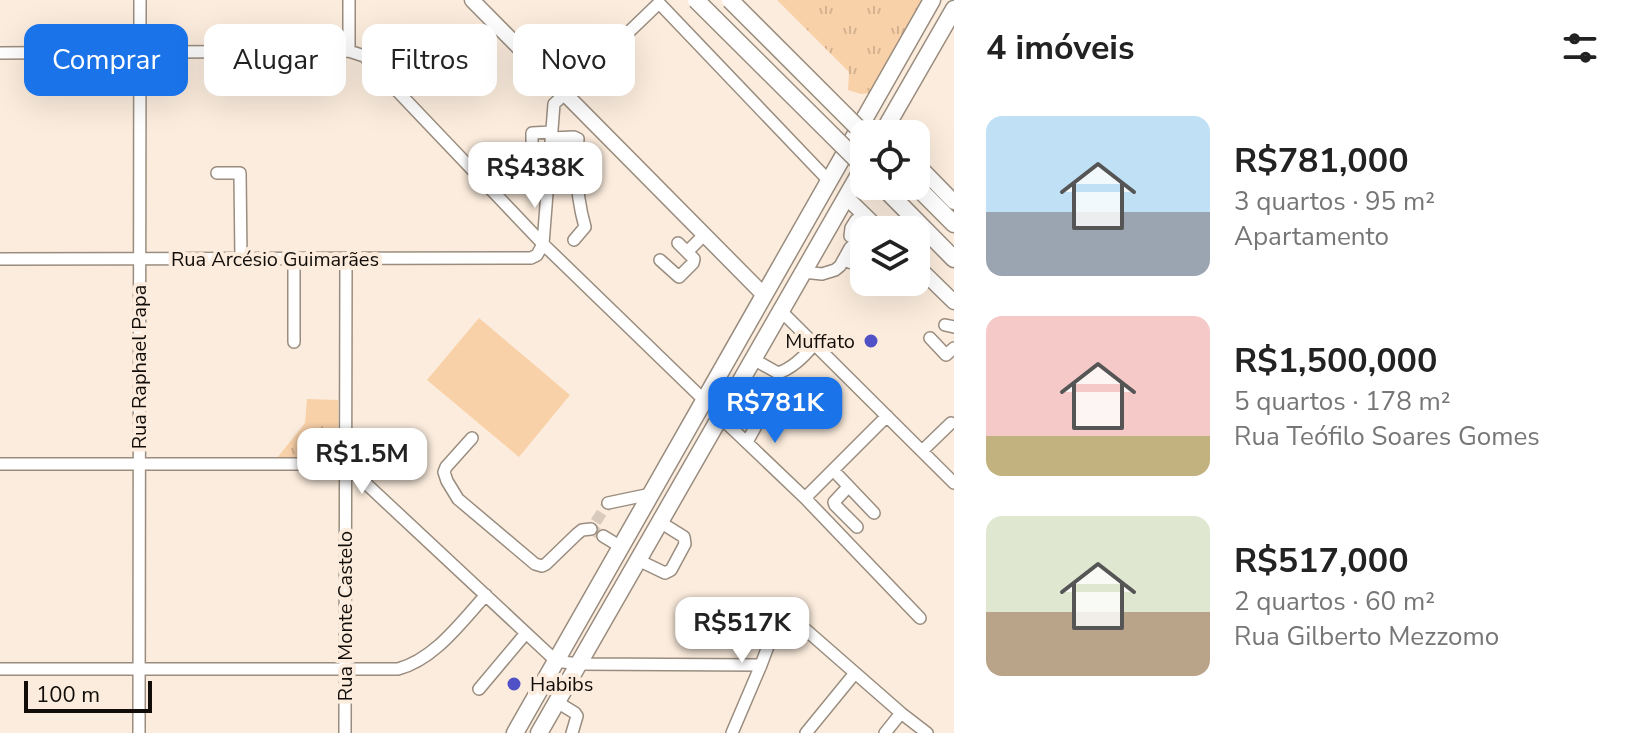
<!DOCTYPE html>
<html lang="pt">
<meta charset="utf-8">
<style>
:root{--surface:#fff;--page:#f6f6f6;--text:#222;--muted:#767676;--accent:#1a73e8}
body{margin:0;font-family:"Nunito Sans",sans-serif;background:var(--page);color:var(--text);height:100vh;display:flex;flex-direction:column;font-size:30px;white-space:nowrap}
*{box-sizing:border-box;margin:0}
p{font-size:26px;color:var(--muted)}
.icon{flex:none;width:44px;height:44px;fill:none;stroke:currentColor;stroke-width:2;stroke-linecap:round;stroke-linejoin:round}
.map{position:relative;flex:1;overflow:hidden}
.panel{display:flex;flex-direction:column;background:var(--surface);width:680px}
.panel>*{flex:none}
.hud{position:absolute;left:24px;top:24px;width:760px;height:72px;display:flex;gap:16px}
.tools{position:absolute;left:850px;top:120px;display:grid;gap:16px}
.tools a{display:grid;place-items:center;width:80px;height:80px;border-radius:16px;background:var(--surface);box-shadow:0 8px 32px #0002;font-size:40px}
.scale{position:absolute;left:24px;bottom:20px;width:128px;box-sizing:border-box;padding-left:8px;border:4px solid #120d08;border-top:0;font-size:22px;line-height:28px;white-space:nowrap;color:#120d08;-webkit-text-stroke:6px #fbecdd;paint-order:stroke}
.price{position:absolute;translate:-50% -68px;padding:0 18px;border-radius:16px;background:#fff;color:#222;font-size:26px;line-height:52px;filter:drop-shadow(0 2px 4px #0008)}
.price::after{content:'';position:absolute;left:50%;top:48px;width:24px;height:18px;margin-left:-12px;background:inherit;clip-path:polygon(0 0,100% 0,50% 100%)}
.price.selected{background:var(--accent);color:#fff}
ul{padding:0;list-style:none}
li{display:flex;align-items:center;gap:24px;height:200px;padding:0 32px}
li span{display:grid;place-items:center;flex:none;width:224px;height:160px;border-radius:16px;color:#555}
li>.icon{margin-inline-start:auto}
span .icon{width:96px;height:96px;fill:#fffc;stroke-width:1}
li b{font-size:34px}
h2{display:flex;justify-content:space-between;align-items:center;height:96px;padding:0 32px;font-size:34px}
.tag{padding:0 28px;border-radius:16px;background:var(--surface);box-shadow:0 8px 32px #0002;font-size:28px;line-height:72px}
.tag.selected{background:var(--accent);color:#fff}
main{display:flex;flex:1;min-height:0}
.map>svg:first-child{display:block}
.grass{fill:#f9d1a9}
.park{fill:url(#park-tufts)}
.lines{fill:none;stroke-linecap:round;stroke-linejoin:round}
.minor-tunnel{stroke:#d8cbbd;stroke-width:11;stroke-dasharray:11 5.5;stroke-linecap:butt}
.minor-casing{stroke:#9a8d7f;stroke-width:14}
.major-casing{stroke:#9a8d7f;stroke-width:17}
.highway-casing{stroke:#9a8d7f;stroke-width:19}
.minor{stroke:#fff;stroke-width:11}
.major{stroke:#fff;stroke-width:14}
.highway{stroke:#fff;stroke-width:16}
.highway-bridge-casing{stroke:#9a8d7f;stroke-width:19;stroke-linecap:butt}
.highway-bridge{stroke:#fff;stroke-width:16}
.poi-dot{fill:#5050c7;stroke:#fbecdd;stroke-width:3}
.labels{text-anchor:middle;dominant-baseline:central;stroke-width:8;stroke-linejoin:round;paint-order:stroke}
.street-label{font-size:20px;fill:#120d08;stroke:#fbecdd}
.poi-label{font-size:20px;fill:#120d08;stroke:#fbecdd;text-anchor:end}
</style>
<main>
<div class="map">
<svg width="954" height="733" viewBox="0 0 954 733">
<defs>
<pattern id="park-tufts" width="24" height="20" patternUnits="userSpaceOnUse" patternTransform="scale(2)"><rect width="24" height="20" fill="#f9d1a9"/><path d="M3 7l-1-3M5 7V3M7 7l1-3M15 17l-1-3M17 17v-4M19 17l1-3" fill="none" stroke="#d4b290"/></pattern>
</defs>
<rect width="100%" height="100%" fill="#fbecdd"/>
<path class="grass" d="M479,318L570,395L519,457L427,380Z"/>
<path class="park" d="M777,0H923L872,93L861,94L848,90L849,72Z
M307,399L338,400V458H277L305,423Z"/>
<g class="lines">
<path class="minor-tunnel" d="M598,533L591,529L608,503"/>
<defs>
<path id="minor" d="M349,0V51
M0,53L349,51L364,56L543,244L704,400
M551,138L574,137L578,139C575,168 577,199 585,227L574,240
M217,173H240L241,259
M532,185V133L551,132
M850,236L851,228L856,220L862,218L868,219
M678,243L687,252L705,234
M0,259L531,258L537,255L543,244L554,104L659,3L829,181
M660,260L679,277L693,263L694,259L687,252
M844,260L852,263H859L864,258
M803,272L822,274L835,270L840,266L850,248L864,233
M781,311L954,483
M945,325L954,327
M930,338L946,355L954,348
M294,342V259
M753,359L778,373C793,368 805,356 815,343
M720,417L805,498L920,618
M472,438L446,467L444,472L447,481L458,499L535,564L542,566L546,564L577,534L582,530L591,529
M747,442L767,406
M922,451L951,423
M0,464H345L556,661L578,664L761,665
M833,470L874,513
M848,487L834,502L835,505L857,527
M805,498L887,416
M608,503L651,494
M603,536L621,547
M638,560L665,573L671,570L685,544L684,537L660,522
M0,669H398C435,659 461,622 486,595
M479,689L526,633
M557,702L575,713L577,716L572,733
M139,733L140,0
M345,733L346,259
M732,733L761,665L782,609L901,713L927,733
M806,733L855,673
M885,733L901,713"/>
<path id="major" d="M472,0L764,295
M916,163L954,202
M846,197L880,230
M916,265L954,302"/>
<path id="highway" d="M882,134L954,9
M882,186L954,259
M916,186L954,224
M515,733L932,0
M539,733L864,166"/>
</defs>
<use href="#minor" class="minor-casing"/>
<use href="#major" class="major-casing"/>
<use href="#highway" class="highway-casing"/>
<use href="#minor" class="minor"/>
<use href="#major" class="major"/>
<use href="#highway" class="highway"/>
<defs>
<path id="highway-bridge" d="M696,0L864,167
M730,0L864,134"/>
</defs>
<use href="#highway-bridge" class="highway-bridge-casing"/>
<use href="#highway-bridge" class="highway-bridge"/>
</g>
<g class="poi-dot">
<circle cx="871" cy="341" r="8"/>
<circle cx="514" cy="684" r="8"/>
</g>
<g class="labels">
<g class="street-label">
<text x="275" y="259">Rua Arcésio Guimarães</text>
<text transform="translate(139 367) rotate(-90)">Rua Raphael Papa</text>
<text transform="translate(345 616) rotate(-90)">Rua Monte Castelo</text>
</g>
<g class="poi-label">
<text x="855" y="341">Muffato</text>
<text x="530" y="684" text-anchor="start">Habibs</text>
</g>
</g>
</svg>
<div class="tools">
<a><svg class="icon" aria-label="locate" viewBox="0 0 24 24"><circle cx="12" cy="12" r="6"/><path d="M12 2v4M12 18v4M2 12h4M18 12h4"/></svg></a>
<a><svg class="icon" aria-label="layers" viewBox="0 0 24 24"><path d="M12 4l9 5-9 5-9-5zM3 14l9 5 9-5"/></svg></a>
</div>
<div class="scale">100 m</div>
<b class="price" style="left:535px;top:210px">R$438K</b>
<b class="price selected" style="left:775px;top:445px">R$781K</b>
<b class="price" style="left:362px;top:496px">R$1.5M</b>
<b class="price" style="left:742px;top:665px">R$517K</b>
<div class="hud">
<a class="tag selected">Comprar</a>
<a class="tag">Alugar</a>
<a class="tag">Filtros</a>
<a class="tag">Novo</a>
</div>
</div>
<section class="panel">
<h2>4 imóveis<svg class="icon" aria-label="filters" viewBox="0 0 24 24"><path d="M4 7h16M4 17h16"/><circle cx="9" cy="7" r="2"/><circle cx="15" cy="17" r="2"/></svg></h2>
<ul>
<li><span style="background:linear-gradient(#bfe0f5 60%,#9aa5b1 0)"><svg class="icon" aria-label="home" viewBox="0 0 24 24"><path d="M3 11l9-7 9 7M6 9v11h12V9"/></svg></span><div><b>R$781,000</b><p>3 quartos · 95 m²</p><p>Apartamento</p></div></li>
<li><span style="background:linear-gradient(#f6c9c9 75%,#c2b280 0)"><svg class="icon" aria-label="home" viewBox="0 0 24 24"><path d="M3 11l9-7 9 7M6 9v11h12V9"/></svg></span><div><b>R$1,500,000</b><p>5 quartos · 178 m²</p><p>Rua Teófilo Soares Gomes</p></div></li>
<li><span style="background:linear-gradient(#dfe7d0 60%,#b9a48a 0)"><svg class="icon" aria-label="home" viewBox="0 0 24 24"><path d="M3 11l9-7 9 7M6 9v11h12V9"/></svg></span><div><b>R$517,000</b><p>2 quartos · 60 m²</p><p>Rua Gilberto Mezzomo</p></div></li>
</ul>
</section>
</main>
